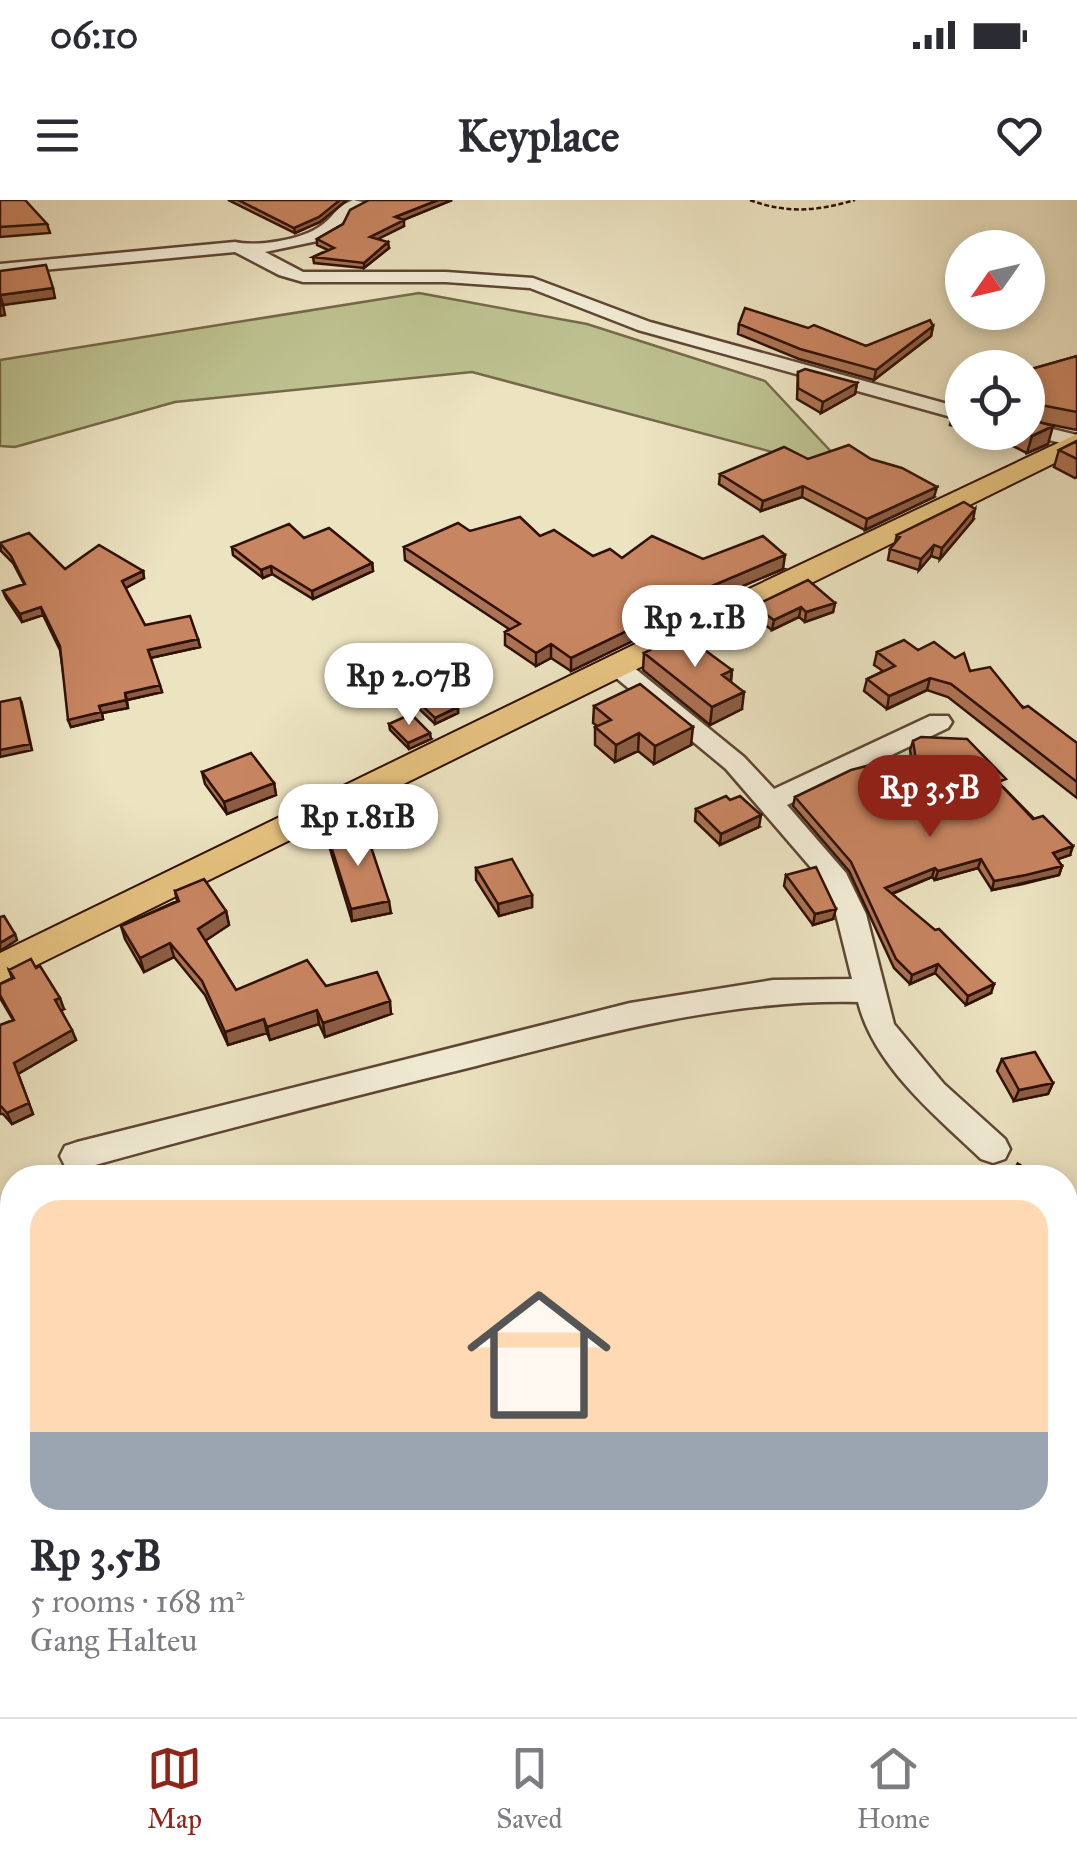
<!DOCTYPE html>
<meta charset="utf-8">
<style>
:root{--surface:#fff;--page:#f7f7f7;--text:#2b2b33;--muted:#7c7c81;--line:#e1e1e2;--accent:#8f2418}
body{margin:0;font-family:"IM FELL Great Primer",serif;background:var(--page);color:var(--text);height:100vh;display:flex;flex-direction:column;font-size:38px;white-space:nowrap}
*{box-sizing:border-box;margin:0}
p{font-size:32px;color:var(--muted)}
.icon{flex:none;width:55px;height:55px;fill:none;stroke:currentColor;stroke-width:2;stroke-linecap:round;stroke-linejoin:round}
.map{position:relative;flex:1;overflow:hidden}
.details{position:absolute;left:0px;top:965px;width:1078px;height:552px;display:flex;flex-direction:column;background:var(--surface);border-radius:40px 40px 0 0;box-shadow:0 5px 15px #0003}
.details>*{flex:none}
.needle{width:65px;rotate:236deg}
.buttons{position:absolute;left:945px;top:30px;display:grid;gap:20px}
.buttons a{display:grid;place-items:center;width:100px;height:100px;border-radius:50%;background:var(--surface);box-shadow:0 5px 15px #0003;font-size:50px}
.price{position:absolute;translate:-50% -85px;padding:0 22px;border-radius:35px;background:#fff;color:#222;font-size:32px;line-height:65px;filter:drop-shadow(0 2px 5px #0008)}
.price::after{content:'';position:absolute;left:50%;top:60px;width:30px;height:22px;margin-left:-15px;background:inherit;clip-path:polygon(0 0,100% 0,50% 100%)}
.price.on{background:var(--accent);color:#fff}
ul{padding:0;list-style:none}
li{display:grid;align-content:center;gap:20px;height:530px;padding:0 30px}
li span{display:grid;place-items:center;height:310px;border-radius:30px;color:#555}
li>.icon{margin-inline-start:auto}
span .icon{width:180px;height:180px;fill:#fffc;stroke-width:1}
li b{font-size:42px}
.status{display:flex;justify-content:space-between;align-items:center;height:70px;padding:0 50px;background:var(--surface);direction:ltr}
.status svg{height:28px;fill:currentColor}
header{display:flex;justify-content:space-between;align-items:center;height:130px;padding:0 30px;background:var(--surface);font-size:45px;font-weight:800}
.menu{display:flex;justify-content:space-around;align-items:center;height:140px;border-top:2px solid var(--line);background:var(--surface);font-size:28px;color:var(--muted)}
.menu a{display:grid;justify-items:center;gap:5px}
.menu .on{color:var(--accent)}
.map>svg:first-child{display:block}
.green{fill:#bdc290;stroke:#76694a;stroke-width:2.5}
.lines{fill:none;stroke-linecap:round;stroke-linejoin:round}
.minor-casing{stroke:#5e4533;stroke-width:5}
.major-casing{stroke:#2f1004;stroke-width:4}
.path-far2{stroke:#2f1004;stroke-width:2.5;stroke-dasharray:5 2.5;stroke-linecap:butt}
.path-far1{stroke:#2f1004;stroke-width:5;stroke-dasharray:8 5;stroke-linecap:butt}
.path{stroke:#2f1004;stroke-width:6;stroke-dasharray:10 6;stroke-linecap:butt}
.minor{fill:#f3edd7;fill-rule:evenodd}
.major{fill:#e6c280;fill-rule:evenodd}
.wall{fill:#ac7253;stroke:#2f1004;stroke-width:2.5}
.shaded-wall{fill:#8c5d44;stroke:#2f1004;stroke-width:2.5}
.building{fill:#c88561;stroke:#2f1004;stroke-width:2.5}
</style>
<div class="status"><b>06:10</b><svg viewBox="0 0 49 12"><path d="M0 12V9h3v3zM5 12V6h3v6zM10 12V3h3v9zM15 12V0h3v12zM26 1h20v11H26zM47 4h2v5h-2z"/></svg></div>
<header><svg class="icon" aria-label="menu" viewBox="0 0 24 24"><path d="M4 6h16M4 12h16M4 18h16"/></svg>Keyplace<svg class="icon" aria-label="heart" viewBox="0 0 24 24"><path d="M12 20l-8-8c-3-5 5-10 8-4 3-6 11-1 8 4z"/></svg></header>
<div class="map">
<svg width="1077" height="1517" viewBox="0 0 1077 1517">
<rect width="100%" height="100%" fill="#ece3c1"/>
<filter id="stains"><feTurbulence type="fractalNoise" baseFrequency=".002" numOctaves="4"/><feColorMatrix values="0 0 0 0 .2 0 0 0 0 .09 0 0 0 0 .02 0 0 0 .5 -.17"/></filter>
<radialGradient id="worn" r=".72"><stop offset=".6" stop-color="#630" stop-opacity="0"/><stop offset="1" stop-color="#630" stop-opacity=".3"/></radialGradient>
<path class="green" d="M419,93L587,124L765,181L851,273L472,172L175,202L15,247L0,246V160Z"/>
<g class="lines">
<defs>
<path id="minor" d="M353,0L368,3L348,13L341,26L322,40L265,52L303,72H446L533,78L650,122L962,208V220L638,130L530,88L446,82H303L279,75L235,52L0,74V64L235,42C257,47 303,40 322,25C337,14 334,8 353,0Z
M1028,223L1077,235V247L1021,233L1028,232Z
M618,459L627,462L744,557L774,589L930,516H948L952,522L948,528L787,605L846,673L866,714L894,824L944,884L1005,939L1010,949L1005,959L993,963L981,959C935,915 874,866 858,802C727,799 602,834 476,866C342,899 209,933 77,970L65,966L60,956L65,946L77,942L630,803L773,780L852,779L836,714L820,678L726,569L609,472L606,467Z"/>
<path id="major" d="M1077,234V252L0,783V753L732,397Z"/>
</defs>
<use href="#minor" class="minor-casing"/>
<use href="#major" class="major-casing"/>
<path class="path-far2" d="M750,0C787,14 818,11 855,0"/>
<path class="path-far1" d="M1016,964L1039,978"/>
<path class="path" d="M1065,990L1077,995"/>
<use href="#minor" class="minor"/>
<use href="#major" class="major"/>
</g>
<path class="wall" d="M0,0L47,24L50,33L0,37Z
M228,0H347L320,22L295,33Z
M369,0H452L403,20L404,26L377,39L389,48L364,68L314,63L313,57L328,50L317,45V39L343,24Z
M739,124L866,146L933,126L931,136L874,180L799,159L738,134Z
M1077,156V230L1042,223L1048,244L1027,253L1013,246L1014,242L978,232H1028V170Z
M798,172L857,183L855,194L821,213L797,199Z
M962,205V228L950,225L954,208Z
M1077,241V277L1075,278L1054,267L1059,250Z
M808,259L934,297L865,330L802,297L761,311L719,284L720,274Z
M973,320L940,359L931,356L919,370L888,360L890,349L895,343L897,335Z
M470,331L540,336L593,356L622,358L703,359L783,369L655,423V430L571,471L551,458L536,466L505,445V432L509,429L405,360L404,347Z
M304,338L372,363L373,371L313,399L272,374L263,378L233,355L232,347Z
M0,343L65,369L143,371L144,378L125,388L145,425L198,439L200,447L150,458L162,492L127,500L128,508L102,513L103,519L71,527L60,450L43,415L22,422L6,398L3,391L24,384L13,363L1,351Z
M835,403L833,412L805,422L799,417L772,430L753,416L754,406Z
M918,450L970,471L1077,543V598L948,497L927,490L887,509L864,491L867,479L883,471L874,465L877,452Z
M644,453L732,470L731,482L742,509L710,525L643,470Z
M414,498L458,507V513L435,524L414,504Z
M594,506L691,545L654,564L638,551L615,562L595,545V527L597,526L593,523Z
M389,524L431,539L409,549L390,530Z
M913,541L1004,588L1070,655L1057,659L1062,666L1059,675L1023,684L992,690L978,668L935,680L932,677L892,694L991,793L966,805L935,773L910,784L894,768L849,671L793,606L795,597L916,588L910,550Z
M202,572L274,583L276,595L227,614L205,584Z
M696,609L759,627L720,645L695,621Z
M328,637L391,713L352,721L330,649Z
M476,668L532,695V707L499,716L476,680Z
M786,675L833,719L813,725L784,686Z
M175,691L226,711L229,725L205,740L236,790L326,786L391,814L325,837L319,824L270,840L267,833L228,845L205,795L174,757L144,772L125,739L121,726L177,701Z
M9,770L64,809L61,810L76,840L18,874L33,914L12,924L3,914H0V825L13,820L0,798V784L12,778Z
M1002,859L1053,883L1048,894L1014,901L997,871Z"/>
<path class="shaded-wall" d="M340,0H347L320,22L295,33L294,28Z
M438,0H452L396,23L395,17Z
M404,20V26L370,43V37Z
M388,42L389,48L364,68V63Z
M53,88L55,98L3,105L0,95Z
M0,105H3L5,115L0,116Z
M933,126L931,136L874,180L876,170Z
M857,183L855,194L821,213L823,202Z
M1053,226L1048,244L1027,253L1032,236Z
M803,286L802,297L761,311L763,301Z
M937,287L934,297L865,330L867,319Z
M975,309L973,320L940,359L942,348Z
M934,345L931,356L919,370L921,359Z
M785,355L783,369L655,423V430L571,471V458L650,412Z
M372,363L373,371L313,399L312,391Z
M271,366L272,374L263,378L261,370Z
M143,371L144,378L124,389L122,381Z
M835,403L833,412L805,422L806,412Z
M41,407L43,415L22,422L20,414Z
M801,407L799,417L772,430L774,420Z
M198,439L200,447L150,458L148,450Z
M551,444V458L536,466V453Z
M732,470L730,487L722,475Z
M930,478L927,490L887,509L889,496Z
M160,485L162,492L127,500L125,493Z
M744,492L742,509L710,525L712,507Z
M126,500L128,508L102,513L103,519L71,527L68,520L99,506Z
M22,504L32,550L0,557V550Z
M458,507V513L435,524V518Z
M693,527L691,545L654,564L655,546Z
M430,533L431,539L409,549L408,543Z
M639,533L638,551L615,562L616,545Z
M274,583L276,595L227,614L224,602Z
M761,615L759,627L720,645L721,634Z
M1073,646L1070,655L1050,662L1053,653Z
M981,659L978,668L935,680L938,671Z
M1062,666L1059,675L992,690L994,681Z
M935,668L932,677L883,697L885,688Z
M532,695V707L499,716L498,704Z
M389,701L391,713L352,721L351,709Z
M836,709L833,719L813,725L815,714Z
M226,711L229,725L202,743L198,729Z
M15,734L17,740L0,751V743Z
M170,743L174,757L144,772L140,758Z
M938,764L935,773L910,784L912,775Z
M994,784L991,793L966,805L968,796Z
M60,798L64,809L59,811L55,800Z
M390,801L391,814L325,837L323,823Z
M317,810L319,824L270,840L267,827Z
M264,819L267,833L228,845L225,832Z
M72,830L76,840L18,874L33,914L12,924L7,913L14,863Z
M1053,883L1048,894L1014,901L1019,890Z"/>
<path class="building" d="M0,0H25L47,24L0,27Z
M238,0H340L319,17L294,28Z
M369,0H438L395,17L404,20L370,37L388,42L364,63L313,57L334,48L317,39L343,24L350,10Z
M46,65L53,88L0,95L3,105H0V71Z
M745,108L808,128L814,125L866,146L930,120L933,126L876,170L800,149L739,124Z
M1077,156V212L1030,203L1028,208V170Z
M986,163L999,168H982Z
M805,169L857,183L823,202L798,188V172Z
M957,204L962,205V210L954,208Z
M1028,219L1053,226L1032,236L1025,232H1028Z
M1077,241V259L1059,250Z
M849,245L871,259L902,268L937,287L867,319L803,286L763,301L720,274L784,247L808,259Z
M964,302L975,309L942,348L934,345L921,359L890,349L900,337L897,335Z
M520,317L540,336L554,330L593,356L610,349L622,358L652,336L703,359L763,336L785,355L650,412L656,417L571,458L551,444L536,453L505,432L520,424L404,347L458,323L470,331Z
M289,324L304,338L329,328L372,363L312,391L271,366L261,370L232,347Z
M29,333L65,369L99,345L143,371L122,381L145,425L190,416L198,439L148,450L160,485L125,493L126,500L99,506L101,512L68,520L60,446L41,407L20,414L3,391L25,384L11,356L0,343Z
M808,380L835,403L806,412L801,407L774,420L754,406Z
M683,434L732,470L722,475L744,492L712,507L644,453Z
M904,440L918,450L934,442L955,458L964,453L970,471L990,467L1023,508L1028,506L1077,543V582L951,484L930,478L889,496L867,479L895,466L877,452Z
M640,484L693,527L655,546L639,533L616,545L595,527L611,520L594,506Z
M437,488L458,507L435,518L414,498Z
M20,498L30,544L0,550V502Z
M411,514L430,533L408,543L389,524Z
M921,537L967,539L1006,579L998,582L1033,619L1043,616L1073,646L1053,653L1062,666L1026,675L994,681L981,659L938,671L935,668L885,688L935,730L939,729L994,784L968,796L938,764L912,775L896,759L851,662L795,597L851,570L882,562L921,592L913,541Z
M251,553L274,583L224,602L202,572Z
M726,596L730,600L740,596L761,615L721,634L696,609Z
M365,629L389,701L351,709L328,637Z
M512,659L532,695L498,704L476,668Z
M816,667L836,709L815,714L786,675Z
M204,679L226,711L198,729L236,790L307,760L326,786L377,772L390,801L323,823L317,810L267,827L264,819L225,832L202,781L170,743L140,758L121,726L179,701L175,691Z
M4,716L15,734L0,743V717Z
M31,759L36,768L40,766L60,798L55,800L72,830L14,863L29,903L7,913L0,905V825L14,820L0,795V784L14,778L9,770Z
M1035,852L1053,883L1019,890L1002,859Z"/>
<rect width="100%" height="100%" filter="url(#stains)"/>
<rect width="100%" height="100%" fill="url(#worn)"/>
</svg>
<div class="buttons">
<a><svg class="needle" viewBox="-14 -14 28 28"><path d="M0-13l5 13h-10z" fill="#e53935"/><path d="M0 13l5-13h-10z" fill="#7c7c81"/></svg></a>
<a><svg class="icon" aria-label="locate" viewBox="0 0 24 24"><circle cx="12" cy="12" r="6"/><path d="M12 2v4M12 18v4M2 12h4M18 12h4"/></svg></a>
</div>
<b class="price" style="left:695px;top:470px">Rp 2.1B</b>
<b class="price" style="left:409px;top:528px">Rp 2.07B</b>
<b class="price on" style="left:930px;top:640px">Rp 3.5B</b>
<b class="price" style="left:358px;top:669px">Rp 1.81B</b>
<section class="details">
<ul>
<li><span style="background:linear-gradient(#ffd9b3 75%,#9aa5b1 0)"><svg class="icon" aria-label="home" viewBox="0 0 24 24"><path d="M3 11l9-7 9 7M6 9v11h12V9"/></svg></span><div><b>Rp 3.5B</b><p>5 rooms · 168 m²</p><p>Gang Halteu</p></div></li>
</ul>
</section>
</div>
<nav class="menu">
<a class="on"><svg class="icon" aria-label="map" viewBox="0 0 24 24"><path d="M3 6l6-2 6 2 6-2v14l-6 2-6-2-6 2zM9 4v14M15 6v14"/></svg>Map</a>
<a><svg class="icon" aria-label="saved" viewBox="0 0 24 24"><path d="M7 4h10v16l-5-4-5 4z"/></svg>Saved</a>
<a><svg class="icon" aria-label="home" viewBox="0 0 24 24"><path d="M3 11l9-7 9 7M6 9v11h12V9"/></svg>Home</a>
</nav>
